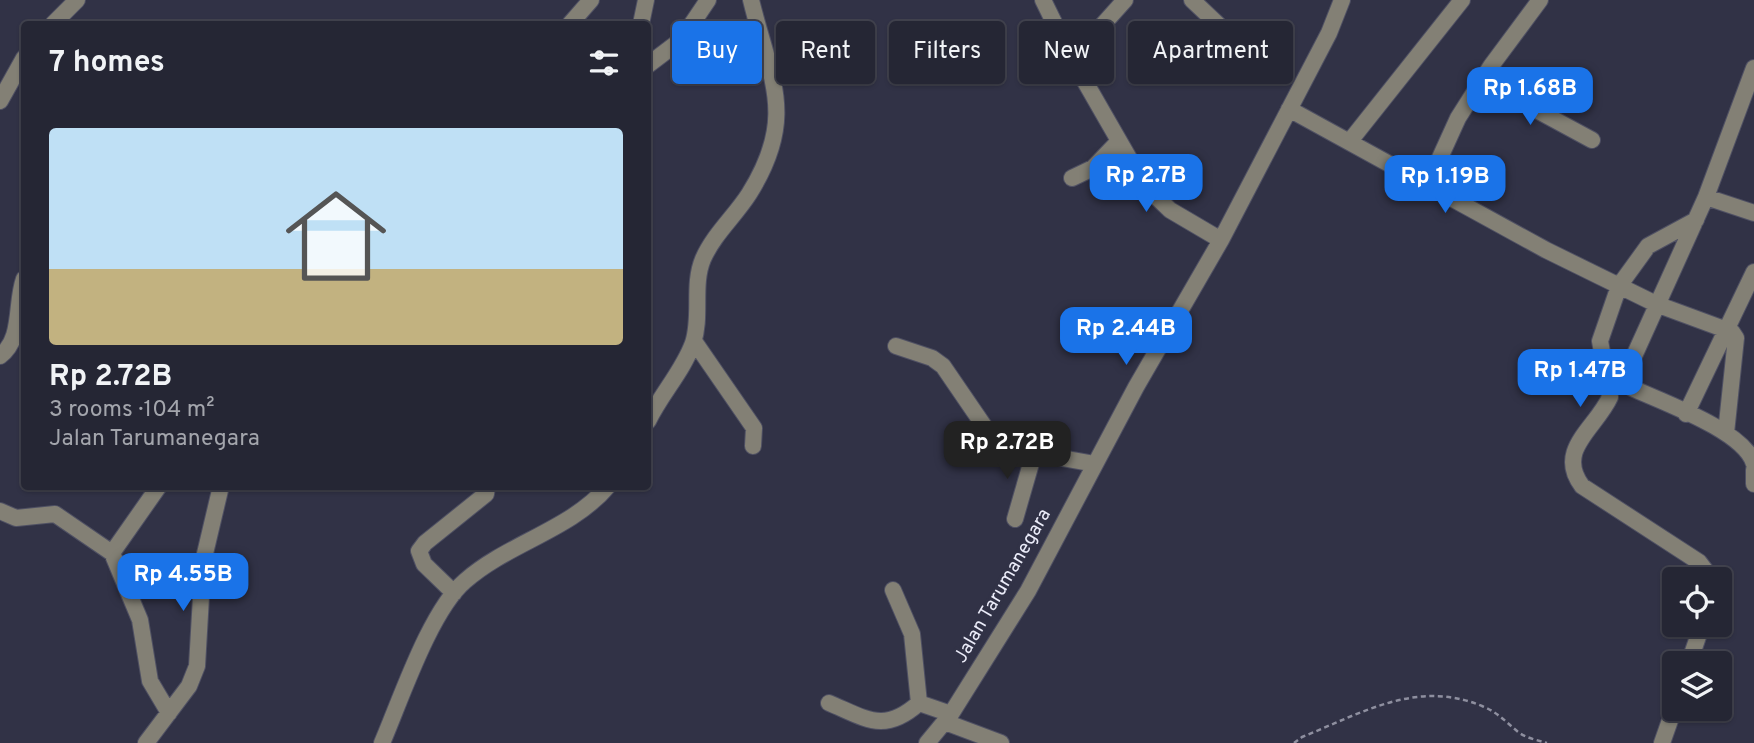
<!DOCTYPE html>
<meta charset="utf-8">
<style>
:root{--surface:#252634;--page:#2d2e3c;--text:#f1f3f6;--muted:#a3a5ac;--line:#42434f;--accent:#1a73e8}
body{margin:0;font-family:Overpass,sans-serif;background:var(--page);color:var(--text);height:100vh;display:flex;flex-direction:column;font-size:26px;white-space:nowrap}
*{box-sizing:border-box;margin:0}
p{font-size:23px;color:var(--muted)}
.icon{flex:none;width:38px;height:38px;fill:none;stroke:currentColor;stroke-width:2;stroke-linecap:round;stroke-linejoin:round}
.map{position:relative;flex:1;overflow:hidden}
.details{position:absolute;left:21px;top:21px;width:630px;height:469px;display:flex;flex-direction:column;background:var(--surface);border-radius:7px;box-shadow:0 2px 5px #0004,0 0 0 2px var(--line)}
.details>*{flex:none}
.guide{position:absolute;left:672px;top:21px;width:665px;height:63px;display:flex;gap:14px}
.tools{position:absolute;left:1662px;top:567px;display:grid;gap:14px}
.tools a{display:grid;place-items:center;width:70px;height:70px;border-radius:7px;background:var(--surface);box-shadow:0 2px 5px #0004,0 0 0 2px var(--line);font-size:35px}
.price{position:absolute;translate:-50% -60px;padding:0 16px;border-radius:14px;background:var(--accent);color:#fff;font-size:23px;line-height:46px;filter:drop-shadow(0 2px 4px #0008)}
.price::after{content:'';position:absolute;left:50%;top:42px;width:21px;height:16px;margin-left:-10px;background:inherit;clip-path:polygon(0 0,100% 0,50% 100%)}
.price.selected{background:#222;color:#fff}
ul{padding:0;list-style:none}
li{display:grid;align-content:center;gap:14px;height:371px;padding:0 28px}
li+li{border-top:2px solid var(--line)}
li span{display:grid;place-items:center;height:217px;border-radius:7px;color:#555}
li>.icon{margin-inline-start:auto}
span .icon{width:126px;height:126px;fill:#fffc;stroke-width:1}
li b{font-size:30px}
h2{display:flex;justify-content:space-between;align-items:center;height:84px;padding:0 28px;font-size:30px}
.tag{padding:0 24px;border-radius:7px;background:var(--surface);box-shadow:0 2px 5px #0004,0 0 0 2px var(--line);font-size:24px;line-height:63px}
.tag.selected{background:var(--accent);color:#fff}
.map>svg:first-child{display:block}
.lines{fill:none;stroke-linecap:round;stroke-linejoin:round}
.minor-casing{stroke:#4f5063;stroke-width:18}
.path{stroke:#8e8f9f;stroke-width:2.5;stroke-dasharray:5 3.5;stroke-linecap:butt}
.minor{stroke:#838075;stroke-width:16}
.labels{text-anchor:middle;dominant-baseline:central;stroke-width:6;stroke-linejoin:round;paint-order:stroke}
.street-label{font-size:19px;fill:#ebecf9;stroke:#313246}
</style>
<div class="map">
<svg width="1754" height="743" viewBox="0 0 1754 743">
<rect width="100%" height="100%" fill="#313246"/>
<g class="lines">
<defs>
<path id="minor" d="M1043,0L1072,59L1145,186L1170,210L1221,240
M1192,0L1226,32
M53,24L77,0
M570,24L591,0
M641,24L646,0
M1072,59L1125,0
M648,65L681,40L708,0
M1754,68L1706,197L1625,376L1632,388C1662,402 1745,431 1754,464
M1477,89L1518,100L1592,140
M0,101L24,58
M1289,109L1546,250L1656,304L1732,332L1736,338L1726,433
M1350,141L1462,0
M1072,178L1093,168L1118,142
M1428,184L1458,118L1491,66L1540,0
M1706,197L1754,213
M1696,220L1648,246L1619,286L1600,341L1610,397C1596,428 1555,450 1582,486L1699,562L1712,579
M694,341L754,428L753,446
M896,346L932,358L943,366L995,442L1034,453L1095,464
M0,356C23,339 15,304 24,279
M1686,414L1754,272
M648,421C661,394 683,371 693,343C702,316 692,285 703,259C714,234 735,216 749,194C798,116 770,79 751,0
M1754,470V484
M0,511L16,518L55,514L112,553L140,620L150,681L169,713
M1015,519L1034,453
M112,553L159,486
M893,590L912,634L919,703
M454,593L424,564L419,551L425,543L486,494L487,486
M1689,663L1702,625
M829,703C867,719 884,734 919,703L951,714
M945,722L1001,743
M146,743L189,686L197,666L203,562L221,486
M382,743C401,699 430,611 465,581C508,543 571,530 608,486
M927,743L951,714L1028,591L1136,387L1221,240L1329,33L1342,0
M1662,743L1675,706"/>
</defs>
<use href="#minor" class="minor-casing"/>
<path class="path" d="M1294,743L1302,737C1362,713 1417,679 1482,706C1497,712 1505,721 1517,731C1525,738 1537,740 1547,743"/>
<use href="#minor" class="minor"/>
</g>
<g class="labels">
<g class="street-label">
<text transform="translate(1003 586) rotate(-60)">Jalan Tarumanegara</text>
</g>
</g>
</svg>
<div class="tools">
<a><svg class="icon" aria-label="locate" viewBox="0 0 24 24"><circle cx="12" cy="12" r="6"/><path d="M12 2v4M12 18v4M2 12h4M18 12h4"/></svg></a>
<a><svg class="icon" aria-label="layers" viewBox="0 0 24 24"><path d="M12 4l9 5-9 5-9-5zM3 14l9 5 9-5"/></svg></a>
</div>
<b class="price" style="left:1530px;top:127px">Rp 1.68B</b>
<b class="price" style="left:1146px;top:214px">Rp 2.7B</b>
<b class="price" style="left:1445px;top:215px">Rp 1.19B</b>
<b class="price" style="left:1126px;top:367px">Rp 2.44B</b>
<b class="price" style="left:1580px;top:409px">Rp 1.47B</b>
<b class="price selected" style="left:1007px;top:481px">Rp 2.72B</b>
<b class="price" style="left:183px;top:613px">Rp 4.55B</b>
<div class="guide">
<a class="tag selected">Buy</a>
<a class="tag">Rent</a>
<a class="tag">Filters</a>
<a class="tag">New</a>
<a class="tag">Apartment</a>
</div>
<section class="details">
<h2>7 homes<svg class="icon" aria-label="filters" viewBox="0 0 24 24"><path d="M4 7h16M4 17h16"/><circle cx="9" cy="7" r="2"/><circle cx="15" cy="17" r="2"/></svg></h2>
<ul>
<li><span style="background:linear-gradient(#bfe0f5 65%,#c2b280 0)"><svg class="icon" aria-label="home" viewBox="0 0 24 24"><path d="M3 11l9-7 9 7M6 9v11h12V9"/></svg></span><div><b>Rp 2.72B</b><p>3 rooms · 104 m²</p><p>Jalan Tarumanegara</p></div></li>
</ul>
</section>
</div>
